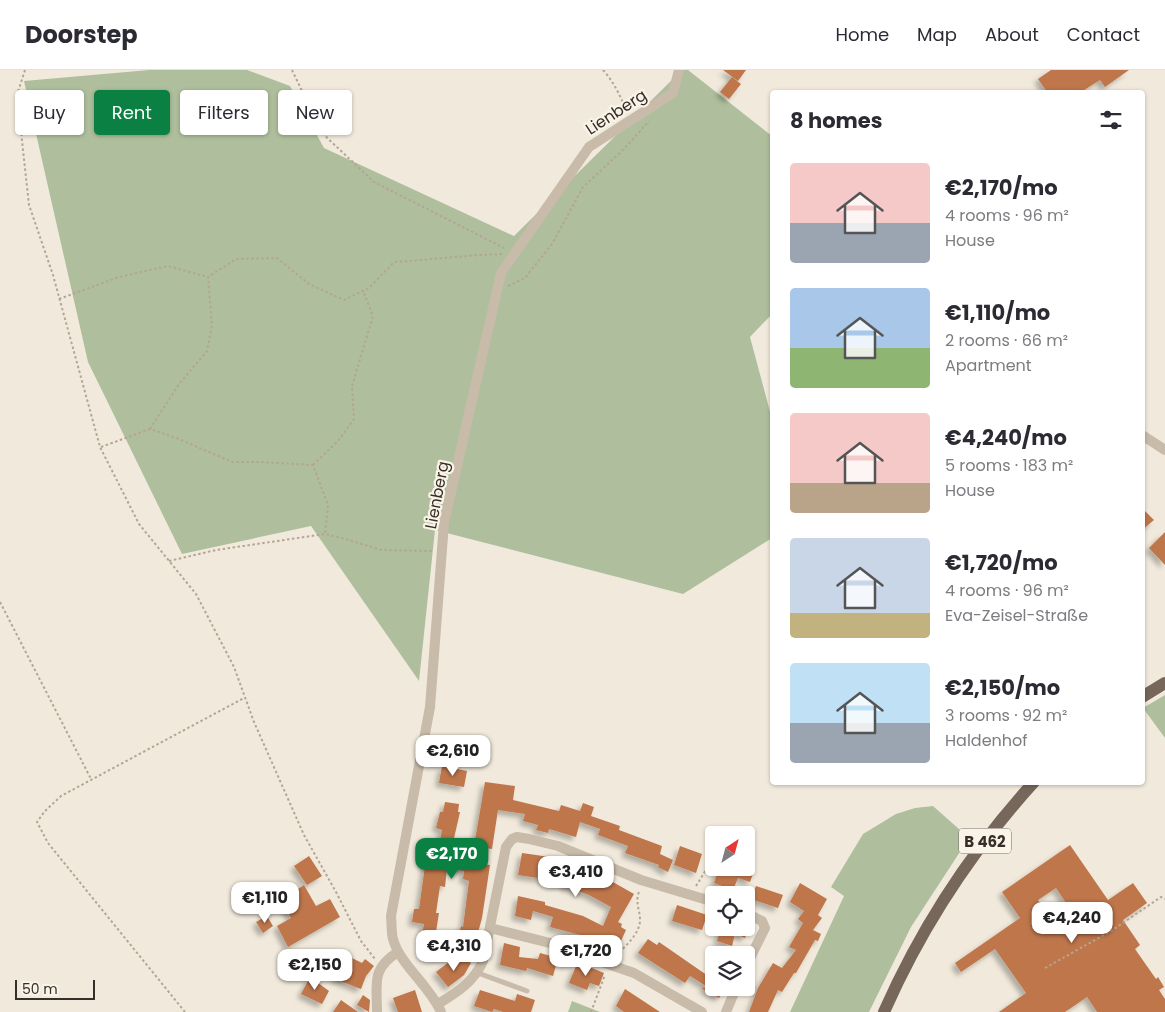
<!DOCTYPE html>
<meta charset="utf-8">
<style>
:root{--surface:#fff;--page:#f2f2f3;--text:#2b2b33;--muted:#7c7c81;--line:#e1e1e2;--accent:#0b8043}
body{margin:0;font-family:Poppins,sans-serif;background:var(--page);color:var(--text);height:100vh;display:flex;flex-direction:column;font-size:19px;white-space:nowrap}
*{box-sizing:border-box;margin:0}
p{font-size:16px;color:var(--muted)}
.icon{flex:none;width:28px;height:28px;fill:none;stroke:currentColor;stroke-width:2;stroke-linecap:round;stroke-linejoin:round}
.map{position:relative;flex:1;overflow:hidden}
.side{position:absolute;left:770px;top:20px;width:375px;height:695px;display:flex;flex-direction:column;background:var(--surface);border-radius:5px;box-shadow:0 1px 4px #0004}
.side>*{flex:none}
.top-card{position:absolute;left:15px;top:20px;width:475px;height:45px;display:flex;gap:10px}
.needle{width:32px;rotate:36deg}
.tools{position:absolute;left:705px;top:756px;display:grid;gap:10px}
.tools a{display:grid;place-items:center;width:50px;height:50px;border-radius:5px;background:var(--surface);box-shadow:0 1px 4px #0004;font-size:25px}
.scale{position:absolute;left:15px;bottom:12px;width:80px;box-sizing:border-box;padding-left:5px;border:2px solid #362e28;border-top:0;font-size:14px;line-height:18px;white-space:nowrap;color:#362e28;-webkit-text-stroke:4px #f9f3e8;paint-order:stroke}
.price{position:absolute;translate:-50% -42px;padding:0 11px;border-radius:10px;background:#fff;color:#222;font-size:16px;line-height:32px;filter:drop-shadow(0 1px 2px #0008)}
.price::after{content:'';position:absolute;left:50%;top:30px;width:15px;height:11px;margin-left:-8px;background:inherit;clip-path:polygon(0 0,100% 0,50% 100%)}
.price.current{background:var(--accent);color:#fff}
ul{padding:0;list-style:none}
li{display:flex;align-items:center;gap:15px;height:125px;padding:0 20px}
li span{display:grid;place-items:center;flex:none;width:140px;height:100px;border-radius:5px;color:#555}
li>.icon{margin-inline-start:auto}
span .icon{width:60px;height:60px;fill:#fffc;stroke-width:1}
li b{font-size:21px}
h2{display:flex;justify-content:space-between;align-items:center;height:60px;padding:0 20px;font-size:21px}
.chip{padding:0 18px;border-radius:5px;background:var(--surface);box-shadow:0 1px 4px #0004;font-size:18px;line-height:45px}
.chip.current{background:var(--accent);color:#fff}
header{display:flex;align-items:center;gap:30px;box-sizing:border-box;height:70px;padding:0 25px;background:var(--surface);border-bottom:1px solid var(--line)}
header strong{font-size:24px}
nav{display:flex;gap:28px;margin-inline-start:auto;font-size:18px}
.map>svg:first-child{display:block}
.green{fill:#afbf9d}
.building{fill:#bf764b;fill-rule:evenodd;filter:url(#shadow)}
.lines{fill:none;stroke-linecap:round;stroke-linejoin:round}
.path{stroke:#b4a593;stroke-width:2;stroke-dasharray:2.5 2.5;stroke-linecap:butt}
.service{stroke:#c8bba9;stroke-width:5}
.minor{stroke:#c8bba9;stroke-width:10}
.primary{stroke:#77675a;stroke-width:12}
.labels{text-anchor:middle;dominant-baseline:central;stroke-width:4.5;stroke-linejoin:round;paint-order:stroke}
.shield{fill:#f9f3e8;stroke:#706962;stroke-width:1}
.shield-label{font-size:15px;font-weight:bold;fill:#362e28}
.street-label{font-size:16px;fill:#362e28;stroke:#f9f3e8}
</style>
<header>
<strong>Doorstep</strong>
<nav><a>Home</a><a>Map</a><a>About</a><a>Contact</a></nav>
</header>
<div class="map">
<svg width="1165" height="942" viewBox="0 0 1165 942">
<defs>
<filter id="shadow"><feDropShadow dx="-4" dy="4" stdDeviation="2.5" flood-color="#0004"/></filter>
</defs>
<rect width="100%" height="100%" fill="#f1eadc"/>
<path class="green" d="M149,0H247L290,16L324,78L514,166L682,0H688L772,66V244L750,267L772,349V468L683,524L435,460L419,611L311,456L182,484L88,292L24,11Z
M1165,625V668L1143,638Z
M933,736L969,768L911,857L869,942H790L844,826L831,817L863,764L896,744L915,738Z
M572,931L600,942H568Z"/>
<path class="building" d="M723,0H746L738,11Z
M1051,0H1129L1105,17L1100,10L1081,22H1047L1038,9Z
M732,7L741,14L729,29L720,22Z
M1142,438L1154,450L1142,460Z
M1165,462V495L1149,478Z
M442,696L467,701L464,717L439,713Z
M485,712L515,716L513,730L559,741L561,735L580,741L583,733L594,737L591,746L620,756L619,760L662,776L660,784L673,790L668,802L658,797L659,795L625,783L628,776L598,765L600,759L580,752L576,767L549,759L548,763L536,760L538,755L523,751L525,744L498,740L492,779L474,776Z
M445,732L459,734L458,742H460L452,777L479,781L477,793L490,795L482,848L474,877L457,873L461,856L463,857L469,811L463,809L464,801L447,798L445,817L440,816L436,843H439L435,868L422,865L424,854L412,852L414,839H419L428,774L439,776L442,760L436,758L440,742H443Z
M1070,775L1108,830L1133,813L1147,833L1123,850L1140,875L1135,879L1156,909L1158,907L1164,917L1159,920L1165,929V942H1097L1087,927L1065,942H999L1026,923L995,879L961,902L955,893L1020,848L1002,822ZM1056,818L1072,842L1054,854L1038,830Z
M680,776L702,784L696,803L674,795Z
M522,783L557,788L597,803L634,824L618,852L622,854L621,857L626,860L620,873L609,868L605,878L583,868L584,866L550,857L553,847L533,841L531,850L515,846L518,826L545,832V835L583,846L603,856L611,837L589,825L564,816L565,812L518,805Z
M309,786L322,806L307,815L294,796Z
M719,798H744L754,801L750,812L738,808L733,820L714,813Z
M800,813L827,829L818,845L822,848L813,860L821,864L818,871L815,870L796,903H794L782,922L778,920L768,942H749L758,918L773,893L782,898L796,880L789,877L803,853L798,849L804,841L790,832Z
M304,815L316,836L330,829L340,847L288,877L277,856L291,848L281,830Z
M756,816L783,825L778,838L751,829Z
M677,835L707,845L702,860L672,851Z
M267,846L273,856L263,863L256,852Z
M719,858H749L745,868L735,864L732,876L717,871L721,858Z
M648,869L657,875L659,872L711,908L714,903V918H725L719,928L701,918H705L706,916L690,906L685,913L638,883Z
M504,873L520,877L519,887L538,889L540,883L558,888L553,906L527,898L526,901L500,895Z
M346,885L362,893L365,889L374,896L366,906L361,919L335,909Z
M461,887L471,893L464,905L448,917L436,902L449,892L454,899Z
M576,896L585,900L587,896L604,903L599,916L590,913L587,920L569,913Z
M310,907L329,921L322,934L301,924Z
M625,919L660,942H624L616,936Z
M415,920L422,942H398L393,928Z
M480,920L515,931L517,924L535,930L531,942H503L494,939L492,942L474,936Z
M363,925L370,930L369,942L357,935Z
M341,930L358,942H333Z"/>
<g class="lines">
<path class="path" d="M25,0L17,25L29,135L53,205L100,377L139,454L196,524L234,597L254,652L304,765L336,822L361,871L375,889
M292,0L322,63L374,112L506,179
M603,0C614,12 620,26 627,41
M508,216L525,208L552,174L583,117L623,80L649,51
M59,229L119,207L168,196L208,207
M150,359L179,314L207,281L212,255L208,207L236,189L277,188L309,214L344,230L369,218L394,192C430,190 466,185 502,184
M101,377L150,359L179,369L232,392H260L313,395L328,435L325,464
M313,395L338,371L354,349L352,316L373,246L363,221
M169,491L216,480L325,464L346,469L381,480L432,481
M0,532L91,709
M696,816L714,787
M616,886C625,876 640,864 640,850C640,839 634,831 640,820
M1045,898L1111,861L1161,827L1165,829
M185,942L48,773L37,752L45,741L61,726L244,628
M591,942L605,905"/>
<path class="service" d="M478,903L527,921"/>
<path class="minor" d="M1142,365L1165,380
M746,843L762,851L765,858L746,896
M490,858L570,878L605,893L634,903L702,942
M438,934C456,923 474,912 483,891L506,777L512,769L517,767L529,769L558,776L641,810L714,832
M377,942C377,913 371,899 398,882
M441,942C430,916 400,895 393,869C391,862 392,853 391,846L430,637L444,453L501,203L589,77L673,23L679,0
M726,942L736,918"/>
<path class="primary" d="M1142,627L1165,613
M884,942C921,858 972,780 1034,712"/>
</g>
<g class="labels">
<rect class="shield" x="959" y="758.5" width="52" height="25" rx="4"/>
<g class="shield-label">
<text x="985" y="771">B 462</text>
</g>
<g class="street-label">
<text transform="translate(616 42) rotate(-33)">Lienberg</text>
<text transform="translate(437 425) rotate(-79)">Lienberg</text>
</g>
</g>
</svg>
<div class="tools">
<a><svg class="needle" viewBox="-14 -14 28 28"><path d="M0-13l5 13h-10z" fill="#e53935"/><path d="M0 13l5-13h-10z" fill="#7c7c81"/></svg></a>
<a><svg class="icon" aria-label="locate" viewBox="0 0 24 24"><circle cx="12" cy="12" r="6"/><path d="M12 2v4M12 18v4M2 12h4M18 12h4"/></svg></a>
<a><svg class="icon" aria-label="layers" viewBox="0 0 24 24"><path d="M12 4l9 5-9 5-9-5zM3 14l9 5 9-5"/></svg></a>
</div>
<div class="scale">50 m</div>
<b class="price" style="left:453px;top:707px">€2,610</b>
<b class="price current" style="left:452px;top:810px">€2,170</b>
<b class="price" style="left:576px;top:828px">€3,410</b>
<b class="price" style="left:265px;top:854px">€1,110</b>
<b class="price" style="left:1072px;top:874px">€4,240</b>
<b class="price" style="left:454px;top:902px">€4,310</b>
<b class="price" style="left:586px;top:907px">€1,720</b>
<b class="price" style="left:315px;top:921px">€2,150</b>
<div class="top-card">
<a class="chip">Buy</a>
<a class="chip current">Rent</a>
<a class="chip">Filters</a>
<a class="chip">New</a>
</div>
<section class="side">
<h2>8 homes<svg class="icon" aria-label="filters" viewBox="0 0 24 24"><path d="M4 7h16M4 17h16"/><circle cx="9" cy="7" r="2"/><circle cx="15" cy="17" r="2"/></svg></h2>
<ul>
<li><span style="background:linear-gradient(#f6c9c9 60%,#9aa5b1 0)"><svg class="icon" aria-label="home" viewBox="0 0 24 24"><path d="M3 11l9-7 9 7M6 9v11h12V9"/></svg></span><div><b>€2,170/mo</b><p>4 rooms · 96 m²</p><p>House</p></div></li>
<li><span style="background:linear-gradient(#a9c7e8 60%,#8fb573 0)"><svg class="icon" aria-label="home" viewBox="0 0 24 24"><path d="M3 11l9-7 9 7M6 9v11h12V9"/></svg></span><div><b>€1,110/mo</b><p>2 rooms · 66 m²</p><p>Apartment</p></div></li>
<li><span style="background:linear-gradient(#f6c9c9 70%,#b9a48a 0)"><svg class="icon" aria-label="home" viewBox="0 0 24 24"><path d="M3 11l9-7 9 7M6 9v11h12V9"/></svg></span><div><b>€4,240/mo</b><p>5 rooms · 183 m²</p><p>House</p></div></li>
<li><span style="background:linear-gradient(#c9d6e8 75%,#c2b280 0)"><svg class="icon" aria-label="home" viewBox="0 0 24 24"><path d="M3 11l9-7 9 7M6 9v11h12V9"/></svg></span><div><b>€1,720/mo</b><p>4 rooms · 96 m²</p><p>Eva-Zeisel-Straße</p></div></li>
<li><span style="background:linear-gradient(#bfe0f5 60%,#9aa5b1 0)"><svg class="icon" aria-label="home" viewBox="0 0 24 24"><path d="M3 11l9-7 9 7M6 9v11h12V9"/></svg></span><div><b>€2,150/mo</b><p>3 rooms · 92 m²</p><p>Haldenhof</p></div></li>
</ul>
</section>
</div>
